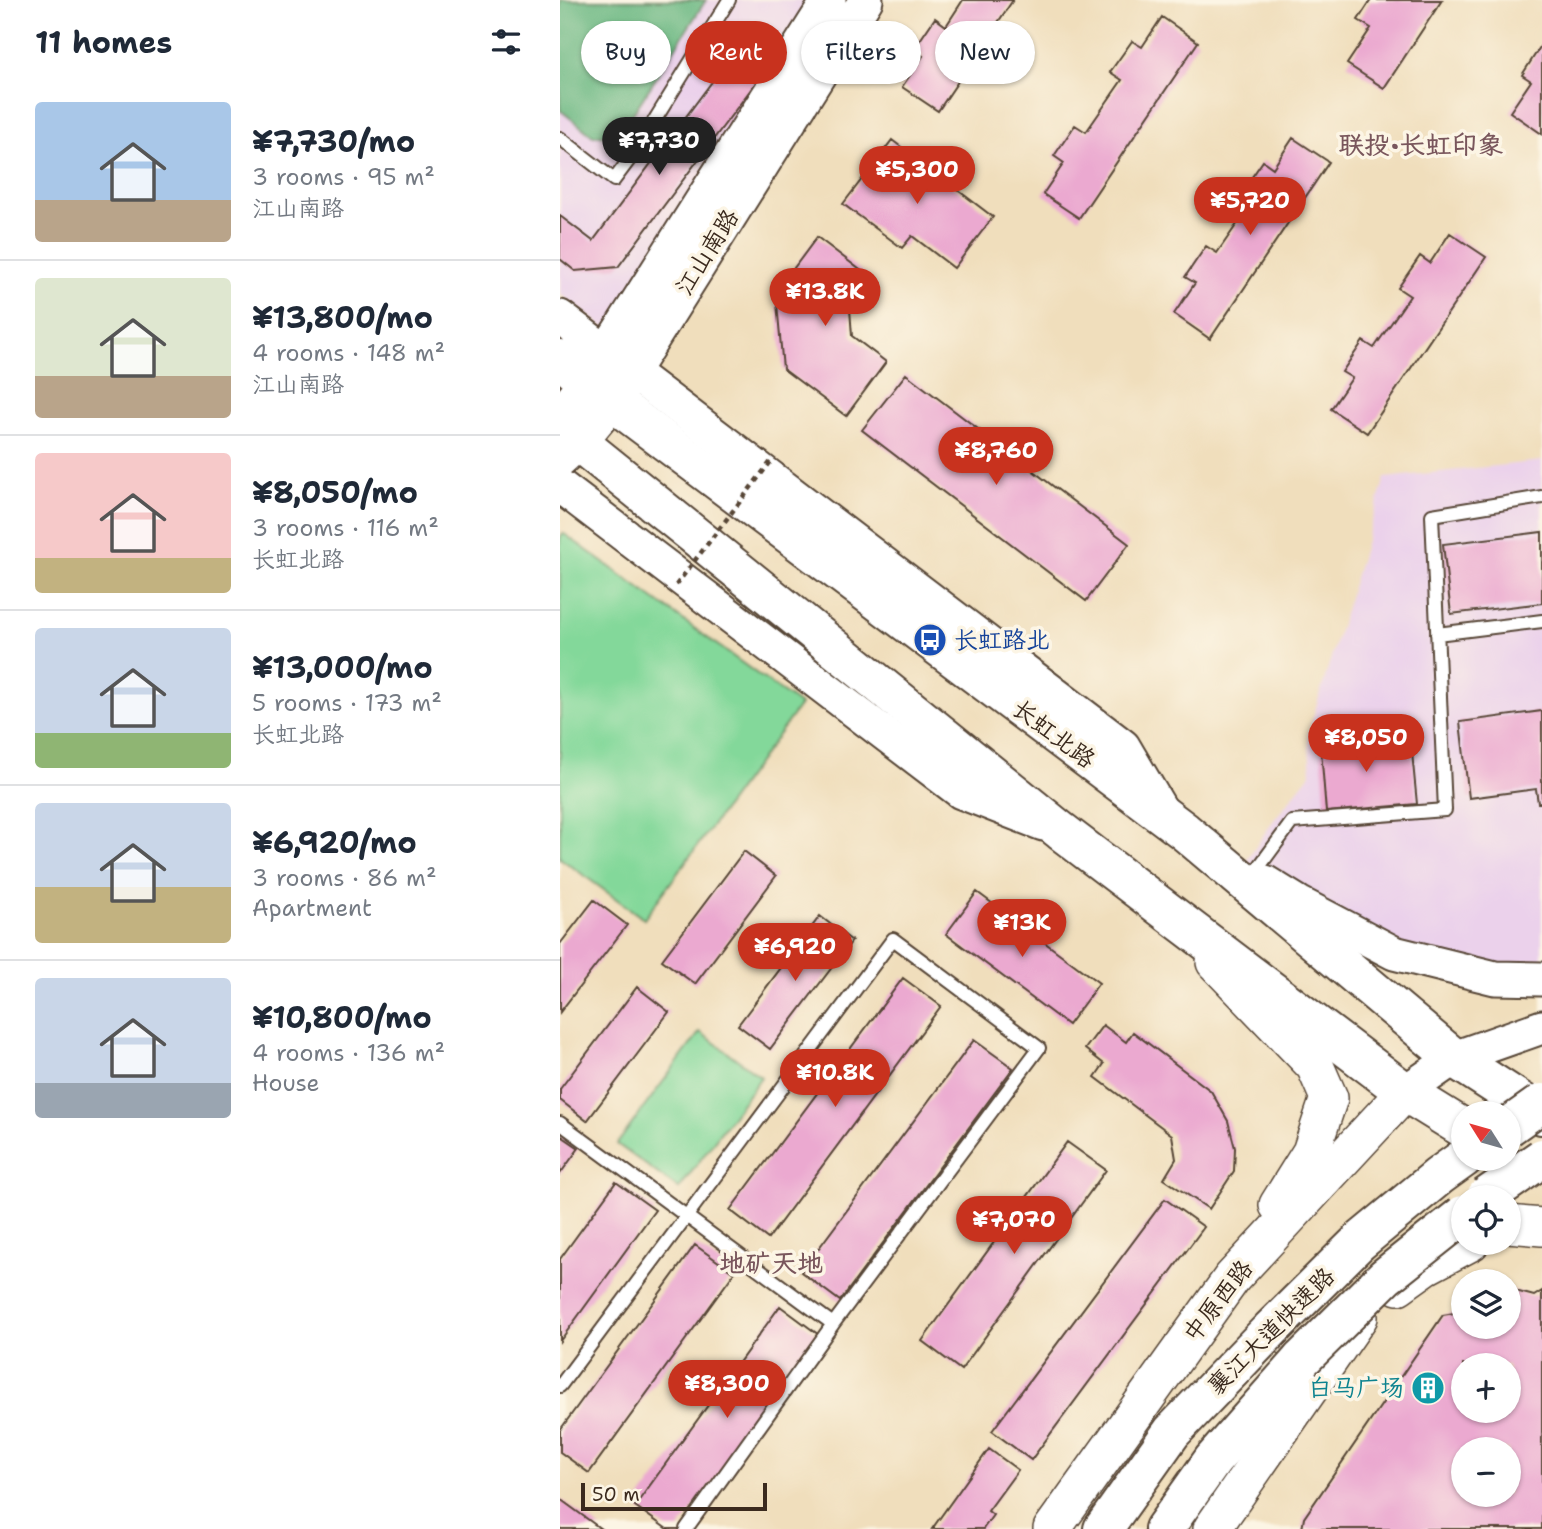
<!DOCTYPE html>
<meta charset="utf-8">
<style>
:root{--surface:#fff;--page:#f2f2f3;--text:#1f2937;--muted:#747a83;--line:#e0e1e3;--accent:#c8321e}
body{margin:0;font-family:"Shantell Sans","LXGW WenKai TC",sans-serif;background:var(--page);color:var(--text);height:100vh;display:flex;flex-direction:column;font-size:26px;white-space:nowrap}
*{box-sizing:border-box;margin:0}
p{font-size:23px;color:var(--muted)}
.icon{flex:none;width:38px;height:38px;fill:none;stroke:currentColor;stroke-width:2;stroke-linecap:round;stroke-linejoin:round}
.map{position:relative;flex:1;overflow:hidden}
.drawer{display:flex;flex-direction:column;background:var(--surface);width:560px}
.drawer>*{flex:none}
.banner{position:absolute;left:21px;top:21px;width:665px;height:63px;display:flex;gap:14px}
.needle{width:46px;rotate:307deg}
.controls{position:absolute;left:891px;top:1101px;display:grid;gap:14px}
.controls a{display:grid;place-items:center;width:70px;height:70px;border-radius:50%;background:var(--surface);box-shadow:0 2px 5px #0004;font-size:35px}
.scale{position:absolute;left:21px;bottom:18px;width:186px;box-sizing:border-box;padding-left:7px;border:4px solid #3b2a1e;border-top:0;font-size:19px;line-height:24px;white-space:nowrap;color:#3b2a1e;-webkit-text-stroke:5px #fcf5e5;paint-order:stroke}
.price{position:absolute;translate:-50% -60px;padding:0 16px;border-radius:24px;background:var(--accent);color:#fff;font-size:23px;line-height:46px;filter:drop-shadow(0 2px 4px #0008)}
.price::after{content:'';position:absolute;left:50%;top:42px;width:21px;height:16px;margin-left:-10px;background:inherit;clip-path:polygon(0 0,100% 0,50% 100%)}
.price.selected{background:#222;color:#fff}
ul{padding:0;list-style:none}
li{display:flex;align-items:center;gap:21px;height:175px;padding:0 35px}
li+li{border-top:2px solid var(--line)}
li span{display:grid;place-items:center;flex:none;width:196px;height:140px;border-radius:7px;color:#555}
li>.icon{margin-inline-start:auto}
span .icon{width:84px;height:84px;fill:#fffc;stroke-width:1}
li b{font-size:30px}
h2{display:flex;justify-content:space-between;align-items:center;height:84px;padding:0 35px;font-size:30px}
.pill{padding:0 24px;border-radius:32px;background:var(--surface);box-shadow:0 2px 5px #0004;font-size:24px;line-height:63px}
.pill.selected{background:var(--accent);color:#fff}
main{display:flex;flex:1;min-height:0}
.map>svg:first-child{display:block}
.built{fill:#ebd1eb}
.green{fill:#83d89a;stroke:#5f815c;stroke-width:2}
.forest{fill:#6ab882;stroke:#527150;stroke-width:2}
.building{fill:#eba9d0;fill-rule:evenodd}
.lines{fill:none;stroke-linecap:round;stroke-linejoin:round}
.lane-casing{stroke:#564536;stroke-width:16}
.secondary-casing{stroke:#564536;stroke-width:37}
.primary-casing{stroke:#564536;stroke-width:40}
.highway-casing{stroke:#564536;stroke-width:42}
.lane{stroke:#fff;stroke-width:12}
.secondary{stroke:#fff;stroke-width:33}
.primary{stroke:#fff;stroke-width:37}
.highway{stroke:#fff;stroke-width:38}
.highway-bridge-casing{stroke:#564536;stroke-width:42;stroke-linecap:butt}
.path-bridge{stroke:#564536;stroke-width:4.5;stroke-dasharray:5 5;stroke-linecap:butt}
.highway-bridge{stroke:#fff;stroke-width:38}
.labels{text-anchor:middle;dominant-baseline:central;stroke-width:7;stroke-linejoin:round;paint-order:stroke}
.street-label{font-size:24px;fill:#3b2a1e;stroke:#fcf5e5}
.transit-label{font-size:24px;fill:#164399;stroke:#fcf5e5;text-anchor:start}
.culture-label{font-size:24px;fill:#0d838f;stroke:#fcf5e5;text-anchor:end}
.neighbourhood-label{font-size:26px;font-weight:bold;fill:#79565c;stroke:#fcf5e5}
</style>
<main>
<section class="drawer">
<h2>11 homes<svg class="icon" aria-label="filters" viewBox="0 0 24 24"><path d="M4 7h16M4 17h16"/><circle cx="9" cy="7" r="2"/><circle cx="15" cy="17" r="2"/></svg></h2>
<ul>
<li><span style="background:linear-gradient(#a9c7e8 70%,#b9a48a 0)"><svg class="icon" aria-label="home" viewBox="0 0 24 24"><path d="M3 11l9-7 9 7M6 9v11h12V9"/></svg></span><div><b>¥7,730/mo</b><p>3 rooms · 95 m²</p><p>江山南路</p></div></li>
<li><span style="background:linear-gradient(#dfe7d0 70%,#b9a48a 0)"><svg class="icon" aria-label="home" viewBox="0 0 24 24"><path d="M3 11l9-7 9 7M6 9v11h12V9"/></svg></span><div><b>¥13,800/mo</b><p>4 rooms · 148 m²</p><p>江山南路</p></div></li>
<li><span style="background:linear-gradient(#f6c9c9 75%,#c2b280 0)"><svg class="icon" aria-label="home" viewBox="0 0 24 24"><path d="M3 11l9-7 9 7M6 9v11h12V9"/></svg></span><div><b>¥8,050/mo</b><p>3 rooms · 116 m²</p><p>长虹北路</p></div></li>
<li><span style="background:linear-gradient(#c9d6e8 75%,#8fb573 0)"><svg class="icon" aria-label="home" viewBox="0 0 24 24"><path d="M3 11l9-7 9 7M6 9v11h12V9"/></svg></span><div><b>¥13,000/mo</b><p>5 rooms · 173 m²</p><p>长虹北路</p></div></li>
<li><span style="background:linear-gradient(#c9d6e8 60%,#c2b280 0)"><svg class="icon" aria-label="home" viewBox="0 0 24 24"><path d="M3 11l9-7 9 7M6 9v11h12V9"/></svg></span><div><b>¥6,920/mo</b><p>3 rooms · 86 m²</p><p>Apartment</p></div></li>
<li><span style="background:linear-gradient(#c9d6e8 75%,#9aa5b1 0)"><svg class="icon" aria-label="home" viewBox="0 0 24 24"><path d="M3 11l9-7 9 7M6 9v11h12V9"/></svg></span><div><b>¥10,800/mo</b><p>4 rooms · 136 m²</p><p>House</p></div></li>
</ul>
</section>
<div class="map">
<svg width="982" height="1529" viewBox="0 0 982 1529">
<rect width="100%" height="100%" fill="#fcf5e5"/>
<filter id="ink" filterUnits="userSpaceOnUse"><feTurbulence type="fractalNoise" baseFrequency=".0143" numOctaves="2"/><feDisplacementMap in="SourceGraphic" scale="14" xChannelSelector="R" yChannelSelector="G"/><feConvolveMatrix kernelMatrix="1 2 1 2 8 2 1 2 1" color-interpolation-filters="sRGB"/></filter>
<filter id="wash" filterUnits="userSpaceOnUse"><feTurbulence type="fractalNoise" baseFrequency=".00686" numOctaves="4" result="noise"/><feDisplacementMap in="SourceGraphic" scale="28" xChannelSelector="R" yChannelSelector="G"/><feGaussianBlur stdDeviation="1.57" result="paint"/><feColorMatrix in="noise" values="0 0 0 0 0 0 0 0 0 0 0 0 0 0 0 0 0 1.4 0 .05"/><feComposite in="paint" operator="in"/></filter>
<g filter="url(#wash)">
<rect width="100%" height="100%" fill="#f0debc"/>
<path class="built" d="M0,0H265L53,334L0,294Z
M982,461V979L834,953L682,868L710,825L751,773L748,734L825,478Z"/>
<path class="green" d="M3,533L240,705L84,919L0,858V538Z
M140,1032L201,1077L119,1189L57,1144Z"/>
<path class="forest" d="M0,0H146L60,134L33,136L0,110Z"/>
<g id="blocks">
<path class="building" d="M403,0H453L378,111L342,87L363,56L354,49L375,18L386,26Z
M811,0H882L824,88L787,64L811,28L798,20Z
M602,17L638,42L519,218L483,194L504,163L494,156L515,125L526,132L562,80L550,72L572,41L582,47Z
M982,44V134L950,112L971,81L962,75Z
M169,59L197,81L58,267L15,271L0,259V216L33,241Z
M733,138L769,162L650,339L614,314L635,283L625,277L646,246L657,253L693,201L681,193L703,161L713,168Z
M332,140L433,217L394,268L352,236L342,248L283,204Z
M890,233L926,257L807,433L771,409L792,378L782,372L803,341L814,348L850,296L838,288L860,256L870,263Z
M257,237L312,279L290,309L292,336L326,362L286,416L223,369L216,292Z
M346,374L569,544L526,601L302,430Z
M982,532V603L891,614L883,544Z
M982,711V803H978L976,789L909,798L900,722Z
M801,733L802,747L851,742L857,804L766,812L760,737Z
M184,851L216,876L135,984L102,960Z
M417,892L539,983L508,1025L386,934Z
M34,900L67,925L0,1012V944Z
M260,916L292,941L210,1049L178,1025Z
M343,978L381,1006L208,1239L170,1210Z
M77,987L109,1012L27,1121L0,1100V1089Z
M543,1025L566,1042L573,1032L651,1091L668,1121L675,1148L674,1171L649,1209L604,1179L616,1159L612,1135L535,1077L544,1064L525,1049Z
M414,1040L453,1068L280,1301L241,1272Z
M0,1135L19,1148L0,1174Z
M507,1142L546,1170L401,1370L362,1341Z
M56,1182L95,1210L0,1341V1259Z
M605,1199L644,1227L471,1460L432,1431Z
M135,1245L174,1273L29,1473L0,1452V1430Z
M948,1289L974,1296L982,1291V1529H742L744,1518L883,1315L894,1313L903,1304V1326H948ZM903,1365H948V1410H903ZM903,1449H948V1494H903Z
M220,1306L259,1335L119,1529H107L75,1506Z
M429,1449L458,1470L428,1511L433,1515L423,1529H372Z
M0,1499L41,1529H0Z"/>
</g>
</g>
<g filter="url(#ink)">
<use href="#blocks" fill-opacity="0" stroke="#564536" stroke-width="2"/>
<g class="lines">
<defs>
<path id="lane" d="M0,138L54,180L75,152L169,0
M877,634L982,621
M693,875L732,822L885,810L872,515L982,497
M0,1123L273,1324L126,1529
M0,1386L333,939L479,1048L273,1324"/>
<path id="secondary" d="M0,317L563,746L602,812
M0,415L28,380L269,0
M0,460L20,442L53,402L306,0
M0,486L401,792L483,824
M705,882L739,903L834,953L935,978L982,979
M845,1092L894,1058L982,1027"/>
<path id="primary" d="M655,962L755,1066L769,1098L751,1152L718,1205
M948,1224L982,1227
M838,1286L866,1266L911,1242
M492,1529L672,1278L845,1092
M652,1529L799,1317"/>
<path id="highway" d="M0,359L53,402L624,831L894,1058L982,1115
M0,427L501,831L845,1092L903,1128
M543,1529L612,1432L711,1329L799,1242L879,1176L904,1158
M604,1529L653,1460L742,1359"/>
</defs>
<use href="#lane" class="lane-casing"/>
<use href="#secondary" class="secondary-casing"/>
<use href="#primary" class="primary-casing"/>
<use href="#highway" class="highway-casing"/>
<use href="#lane" class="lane"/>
<use href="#secondary" class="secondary"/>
<use href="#primary" class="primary"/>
<use href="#highway" class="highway"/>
<defs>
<path id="highway-bridge" d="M948,1127L982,1103
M926,1197L982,1158
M742,1359L825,1277L903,1215"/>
</defs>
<use href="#highway-bridge" class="highway-bridge-casing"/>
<path class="path-bridge" d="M116,585L212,460"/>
<use href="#highway-bridge" class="highway-bridge"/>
</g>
</g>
<defs>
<symbol id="bus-disc" viewBox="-11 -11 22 22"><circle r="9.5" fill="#1a4fb4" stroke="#fcf5e5"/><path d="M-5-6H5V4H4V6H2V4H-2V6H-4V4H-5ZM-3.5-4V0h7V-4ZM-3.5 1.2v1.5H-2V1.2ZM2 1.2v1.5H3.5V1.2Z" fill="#fff"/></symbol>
<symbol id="building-disc" viewBox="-11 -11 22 22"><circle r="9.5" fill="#0f9aa8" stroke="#fcf5e5"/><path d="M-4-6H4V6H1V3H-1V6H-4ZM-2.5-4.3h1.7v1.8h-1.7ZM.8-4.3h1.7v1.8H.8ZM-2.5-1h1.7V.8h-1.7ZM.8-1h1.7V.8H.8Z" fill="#fff"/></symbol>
</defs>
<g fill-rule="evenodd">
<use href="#bus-disc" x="351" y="621" width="38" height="38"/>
<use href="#building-disc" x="849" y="1369" width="38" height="38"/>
</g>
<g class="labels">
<g class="street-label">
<text transform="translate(147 252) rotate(-58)">江山南路</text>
<text transform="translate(494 734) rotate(37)">长虹北路</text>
<text transform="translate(658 1301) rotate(-52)">中原西路</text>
<text transform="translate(711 1331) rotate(-45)">襄江大道快速路</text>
</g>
<g class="transit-label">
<text x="394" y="640">长虹路北</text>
</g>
<g class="culture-label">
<text x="844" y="1388">白马广场</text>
</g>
<g class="neighbourhood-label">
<text x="861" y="144">联投·长虹印象</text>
<text x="211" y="1262">地矿天地</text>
</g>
</g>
</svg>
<div class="controls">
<a><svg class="needle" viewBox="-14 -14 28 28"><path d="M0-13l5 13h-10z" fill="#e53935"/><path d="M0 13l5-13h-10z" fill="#747a83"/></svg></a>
<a><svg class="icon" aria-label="locate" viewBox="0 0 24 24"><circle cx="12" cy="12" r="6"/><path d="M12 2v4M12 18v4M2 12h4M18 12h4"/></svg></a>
<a><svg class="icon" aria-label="layers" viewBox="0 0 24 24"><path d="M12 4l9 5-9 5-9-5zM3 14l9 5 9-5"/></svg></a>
<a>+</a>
<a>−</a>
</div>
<div class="scale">50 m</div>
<b class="price selected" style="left:99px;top:177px">¥7,730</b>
<b class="price" style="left:357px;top:206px">¥5,300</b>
<b class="price" style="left:690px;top:237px">¥5,720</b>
<b class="price" style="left:265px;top:328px">¥13.8K</b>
<b class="price" style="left:436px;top:487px">¥8,760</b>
<b class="price" style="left:806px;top:774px">¥8,050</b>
<b class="price" style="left:462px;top:959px">¥13K</b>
<b class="price" style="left:235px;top:983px">¥6,920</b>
<b class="price" style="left:275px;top:1109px">¥10.8K</b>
<b class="price" style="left:454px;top:1256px">¥7,070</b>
<b class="price" style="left:167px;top:1420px">¥8,300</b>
<div class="banner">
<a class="pill">Buy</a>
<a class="pill selected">Rent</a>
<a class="pill">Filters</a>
<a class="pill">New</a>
</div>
</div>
</main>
